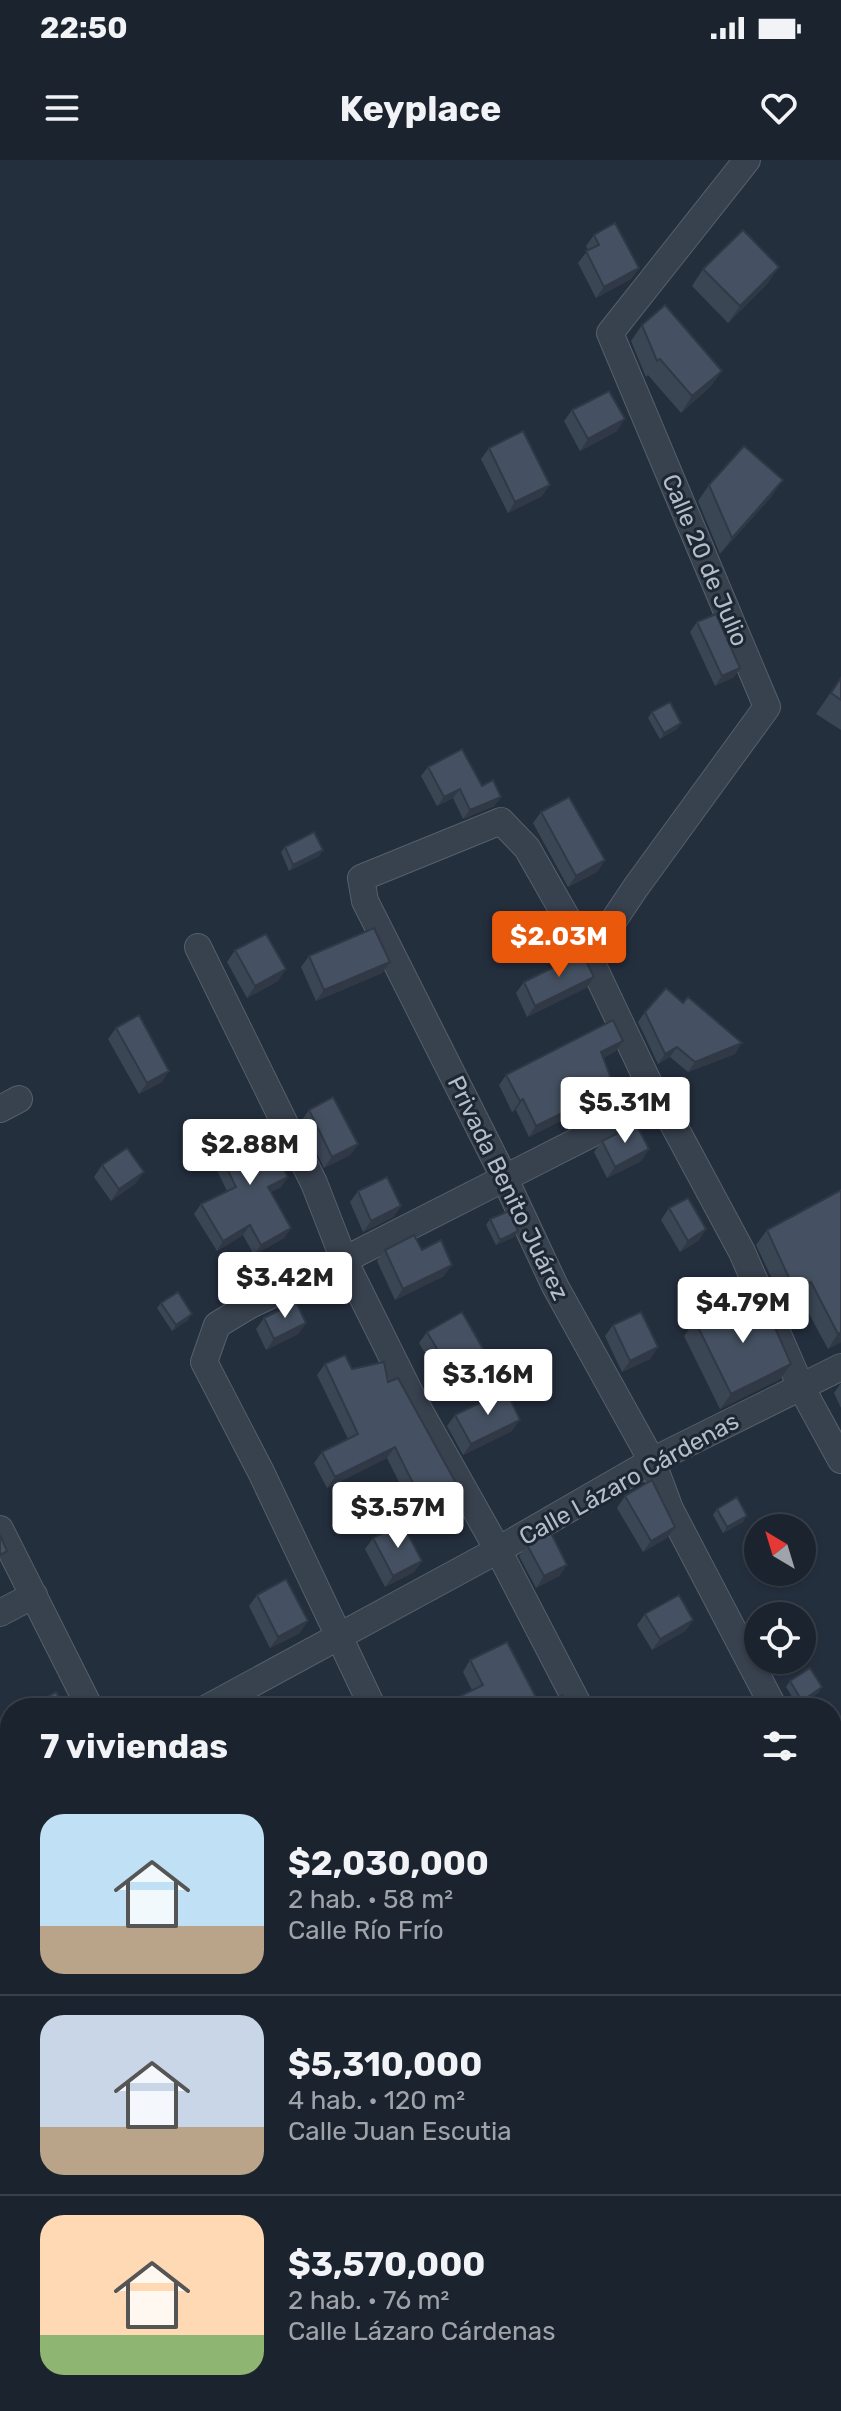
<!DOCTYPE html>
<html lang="es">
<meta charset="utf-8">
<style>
:root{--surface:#1b232e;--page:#242b36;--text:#f1f3f6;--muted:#a0a4aa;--line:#39404a;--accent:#ea580c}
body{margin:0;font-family:Rubik,sans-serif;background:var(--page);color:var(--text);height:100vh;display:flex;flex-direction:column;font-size:30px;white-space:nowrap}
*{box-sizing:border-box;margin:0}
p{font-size:26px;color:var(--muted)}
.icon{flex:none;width:44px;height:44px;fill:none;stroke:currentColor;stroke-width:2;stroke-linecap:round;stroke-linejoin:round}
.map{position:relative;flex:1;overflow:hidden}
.sheet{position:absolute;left:0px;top:1538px;width:842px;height:714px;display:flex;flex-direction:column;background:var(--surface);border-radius:32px 32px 0 0;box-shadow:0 2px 6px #0004,0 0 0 2px var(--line)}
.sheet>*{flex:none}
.needle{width:52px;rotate:322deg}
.buttons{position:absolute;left:744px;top:1354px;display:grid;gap:16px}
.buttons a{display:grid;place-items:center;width:72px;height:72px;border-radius:50%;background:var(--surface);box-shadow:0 2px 6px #0004,0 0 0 2px var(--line);font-size:40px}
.price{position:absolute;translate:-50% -68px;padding:0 18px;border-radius:8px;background:#fff;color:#222;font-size:26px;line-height:52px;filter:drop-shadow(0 2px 4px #0008)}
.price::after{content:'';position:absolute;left:50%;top:48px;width:24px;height:18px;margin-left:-12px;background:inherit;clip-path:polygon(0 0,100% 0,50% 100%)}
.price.on{background:var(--accent);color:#fff}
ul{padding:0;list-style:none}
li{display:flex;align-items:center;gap:24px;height:200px;padding:0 40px}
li+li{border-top:2px solid var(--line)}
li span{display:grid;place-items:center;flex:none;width:224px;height:160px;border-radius:24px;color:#555}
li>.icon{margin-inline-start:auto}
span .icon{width:96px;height:96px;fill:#fffc;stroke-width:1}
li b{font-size:34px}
h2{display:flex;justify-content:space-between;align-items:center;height:96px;padding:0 40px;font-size:34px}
.status{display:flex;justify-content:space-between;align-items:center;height:56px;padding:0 40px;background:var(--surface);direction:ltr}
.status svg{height:22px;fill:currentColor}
header{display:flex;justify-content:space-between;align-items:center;height:104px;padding:0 40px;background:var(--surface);font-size:36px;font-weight:700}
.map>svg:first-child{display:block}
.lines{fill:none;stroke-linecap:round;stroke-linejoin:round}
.minor-casing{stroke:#565f6c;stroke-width:28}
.minor{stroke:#38414e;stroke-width:26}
.wall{fill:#3b4654}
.shaded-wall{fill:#303945}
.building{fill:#455162;stroke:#303945;stroke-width:2}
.labels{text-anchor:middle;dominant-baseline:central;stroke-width:6;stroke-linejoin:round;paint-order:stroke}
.street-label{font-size:24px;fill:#b4bcc9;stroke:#1d2633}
</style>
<div class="status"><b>22:50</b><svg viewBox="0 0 49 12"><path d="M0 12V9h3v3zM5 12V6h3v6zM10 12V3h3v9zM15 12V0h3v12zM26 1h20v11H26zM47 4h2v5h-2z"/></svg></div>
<header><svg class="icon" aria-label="menu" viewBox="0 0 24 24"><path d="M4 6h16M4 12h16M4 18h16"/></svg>Keyplace<svg class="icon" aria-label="heart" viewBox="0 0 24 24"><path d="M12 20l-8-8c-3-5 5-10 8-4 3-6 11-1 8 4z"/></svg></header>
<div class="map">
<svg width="841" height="2251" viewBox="0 0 841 2251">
<rect width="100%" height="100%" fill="#242f3e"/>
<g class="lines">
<defs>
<path id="minor" d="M198,787L314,1023L344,1100L414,1241L498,1390L580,1548
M589,797L636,727L767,547L610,173L747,0
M0,949L19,939
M0,1369L90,1548
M0,1453L34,1435
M207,1548L498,1390L652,1301L841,1207
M373,1548L261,1312L204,1202L217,1165L250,1145L344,1100L601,969L654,934
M774,1548L670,1349L652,1301L555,1126L504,1017L365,741L361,718L501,661L527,688L589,797L654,934L671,960L742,1092L801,1227L841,1300
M0,1654L10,1649
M832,1664L841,1682
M832,1812L841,1799
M0,2028L10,2025
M133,2242L135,2251
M309,2242L310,2251
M435,2242L441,2251
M666,2242L673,2251
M521,2251L528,2242"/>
</defs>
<use href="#minor" class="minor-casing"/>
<use href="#minor" class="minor"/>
</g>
<path class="wall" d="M594,75L639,108L631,119L596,138L578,103L588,90L586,86Z
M703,109L768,123L728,163L692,126Z
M642,165L722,211L710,227L681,253L648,215L646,217L631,181Z
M572,250L617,271L580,291L564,261Z
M489,288L542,336L508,353L481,299Z
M709,325L772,336L720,394L698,341Z
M697,462L740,508L734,517L715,526L690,472Z
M841,517V570L816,554Z
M652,552L681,563L677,569L660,579L648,558Z
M428,607L482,626L501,637L494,646L463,659L453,638L437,646L421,616Z
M541,652L605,700L597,712L568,727L533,663Z
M285,687L319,696L289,711L281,692Z
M235,790L278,821L247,838L227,802Z
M309,796L390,802L382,813L316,841L301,807Z
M594,817L586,828L527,857L516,833L524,822Z
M683,843L735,894L688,912L670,897L658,904L638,862L645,852Z
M116,868L162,922L139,934L108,879Z
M616,891L603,898L616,932L609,943L583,953L582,950L529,977L516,950L512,952L499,925L506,915Z
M309,950L358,984L350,995L324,1008L301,961Z
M234,974L275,992L288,1017L281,1027L271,1032L291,1068L284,1078L254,1095L243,1075L217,1091L194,1054L201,1044L227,1031L211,998L217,988L228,983Z
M602,981L649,989L641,1001L607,1018L594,992Z
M102,1005L136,1023L111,1041L94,1017Z
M841,1030V1182L828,1189L800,1137L785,1146L756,1085L767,1070Z
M358,1031L401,1046L393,1057L363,1072L350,1042Z
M669,1048L706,1069L698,1081L680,1092L661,1060Z
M490,1059L514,1077L496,1085L486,1065Z
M385,1090H422L444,1116L395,1140L377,1101Z
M161,1143L188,1160L172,1171L157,1148Z
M747,1154L780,1219L720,1249L684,1176L695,1161Z
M264,1158L306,1163L298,1174L266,1190L256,1169Z
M613,1165L658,1187L650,1199L622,1212L605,1176Z
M427,1172L483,1189L476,1200L441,1220L419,1183Z
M325,1204L352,1209L388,1222L454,1345L405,1367L422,1401L414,1412L385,1427L365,1389L373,1378L391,1369L381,1347L388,1337L403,1330L387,1298L327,1328L314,1303L322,1292L348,1279L317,1215Z
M841,1223V1248L834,1233Z
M455,1255L512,1271L463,1295L447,1266Z
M625,1336L667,1378L643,1392L617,1348Z
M717,1349L743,1362L723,1373L713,1355Z
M527,1385L567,1405L559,1416L536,1428L519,1396Z
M257,1435L300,1473L270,1488L249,1446Z
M645,1454L693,1460L685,1471L652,1490L637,1465Z
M470,1500L541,1547L436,1548L472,1530L463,1512Z
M790,1521L822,1527L818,1533L798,1546L786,1527Z
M10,1557V1584L1,1568Z
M386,2242H425L432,2251H389L391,2249Z"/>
<path class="shaded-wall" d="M779,107L768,123L728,163L740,146Z
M639,108L631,119L596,138L604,127Z
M722,211L710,227L681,253L692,236Z
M625,259L617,271L580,291L588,279Z
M783,320L772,336L720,394L732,378Z
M550,325L542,336L508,353L515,342Z
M740,508L734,517L715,526L722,516Z
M681,563L677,569L660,579L664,573Z
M460,629L453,638L437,646L444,637Z
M501,637L494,646L463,659L470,650Z
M323,690L319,696L289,711L293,705Z
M605,700L597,712L568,727L576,716Z
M390,802L382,813L316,841L324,830Z
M286,809L278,821L247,838L255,826Z
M594,817L586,828L527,857L535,846Z
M623,881L616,891L594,902L601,892Z
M742,883L735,894L688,912L695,902Z
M677,887L670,897L658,904L665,894Z
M169,911L162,922L139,934L147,923Z
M616,932L609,943L583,953L590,943Z
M523,939L516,950L512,952L520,941Z
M589,940L582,950L529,977L536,966Z
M358,984L350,995L324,1008L332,997Z
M649,989L641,1001L607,1018L615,1007Z
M144,1012L136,1023L111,1041L119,1029Z
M288,1017L281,1027L261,1037L268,1027Z
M401,1046L393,1057L363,1072L371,1061Z
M250,1065L243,1075L217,1091L223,1081Z
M291,1068L284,1078L254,1095L261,1085Z
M706,1069L698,1081L680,1092L688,1081Z
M518,1071L514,1077L496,1085L500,1080Z
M452,1105L444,1116L395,1140L403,1129Z
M811,1122L800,1137L785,1146L795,1131Z
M192,1154L188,1160L172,1171L176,1165Z
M306,1163L298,1174L266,1190L274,1179Z
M841,1172V1182L828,1189L838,1174Z
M658,1187L650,1199L622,1212L630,1201Z
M483,1189L476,1200L441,1220L449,1209Z
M791,1204L780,1219L720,1249L731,1234Z
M520,1260L512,1271L463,1295L471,1284Z
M395,1287L387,1298L327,1328L335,1317Z
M462,1334L454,1345L392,1373L400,1362Z
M747,1356L743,1362L723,1373L727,1367Z
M675,1367L667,1378L643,1392L651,1381Z
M422,1401L414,1412L385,1427L393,1416Z
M567,1405L559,1416L536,1428L544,1416Z
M693,1460L685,1471L652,1490L660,1479Z
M308,1461L300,1473L270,1488L278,1477Z
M822,1527L818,1533L798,1546L802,1541Z
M10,1735L9,1742L0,1747V1740Z
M841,1930V1936L832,1944V1939L836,1933Z"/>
<path class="building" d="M615,63L639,108L604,127L586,91L599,85L594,75Z
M743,70L779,107L740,146L703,109Z
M665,145L722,211L692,236L660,199L657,201L642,165Z
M609,231L625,259L588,279L572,250Z
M523,271L550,325L515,342L489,288Z
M744,286L783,320L732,378L709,325Z
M716,454L740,508L722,516L697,462Z
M841,518V540L831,533Z
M670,542L681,563L664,573L652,552Z
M462,589L482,626L493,620L501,637L470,650L460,629L444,637L428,607Z
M569,637L605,700L576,716L541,652Z
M314,672L323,690L293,705L285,687Z
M374,768L390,802L324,830L309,796Z
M266,774L286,809L255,826L235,790Z
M582,793L594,817L535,846L524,822Z
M666,828L683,843L688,837L742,883L695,902L677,887L665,894L645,852Z
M139,855L169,911L147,923L116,868Z
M613,860L623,881L601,892L616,932L590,943L589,940L536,966L523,939L520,941L506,915Z
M333,937L358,984L332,997L309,950Z
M266,962L277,989L274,990L288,1017L268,1027L291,1068L261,1085L250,1065L223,1081L201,1044L236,1027L217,988L236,979L234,974Z
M636,964L649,989L615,1007L602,981Z
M127,988L144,1012L119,1029L102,1005Z
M387,1017L401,1046L371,1061L358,1031Z
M841,1030V1172L838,1174L811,1122L795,1131L767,1070Z
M688,1038L706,1069L688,1081L669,1048Z
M509,1051L518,1071L500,1080L490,1059Z
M414,1075L422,1090L441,1080L452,1105L403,1129L385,1090Z
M178,1132L192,1154L176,1165L161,1143Z
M740,1139L747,1154L765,1145L791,1204L731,1234L695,1161Z
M296,1142L306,1163L274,1179L264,1158Z
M462,1152L483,1189L449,1209L427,1172Z
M641,1152L658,1187L630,1201L613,1165Z
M345,1195L352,1209L384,1202L388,1222L398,1218L462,1334L400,1362L388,1337L414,1325L395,1287L335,1317L322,1292L358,1274L325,1204Z
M506,1230L520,1260L471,1284L455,1255Z
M652,1320L675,1367L651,1381L625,1336Z
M737,1337L747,1356L727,1367L717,1349Z
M402,1363L422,1401L393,1416L373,1378Z
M551,1373L567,1405L544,1416L527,1385Z
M0,1375L7,1391L0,1395Z
M286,1419L308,1461L278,1477L257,1435Z
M679,1435L693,1460L660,1479L645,1454Z
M507,1482L541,1547L562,1535L570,1548H436L483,1525L470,1500Z
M810,1508L822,1527L802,1541L790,1521Z
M56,1532L65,1548H26Z
M2,1702L10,1718V1735L0,1740V1703Z
M832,1736L841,1743V1771L832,1783Z
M832,1851L841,1863V1930L836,1933L838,1935L832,1940Z
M283,2242H289L291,2251H253L252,2249Z
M398,2242H425L432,2251H402L404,2249Z"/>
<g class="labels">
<g class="street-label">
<text transform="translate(705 400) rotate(67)">Calle 20 de Julio</text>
<text transform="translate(508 1028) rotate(64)">Privada Benito Juárez</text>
<text transform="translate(629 1319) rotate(-29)">Calle Lázaro Cárdenas</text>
</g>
</g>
</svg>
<div class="buttons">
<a><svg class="needle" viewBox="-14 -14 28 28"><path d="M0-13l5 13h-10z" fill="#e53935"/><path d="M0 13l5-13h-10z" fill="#a0a4aa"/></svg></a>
<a><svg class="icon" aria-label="locate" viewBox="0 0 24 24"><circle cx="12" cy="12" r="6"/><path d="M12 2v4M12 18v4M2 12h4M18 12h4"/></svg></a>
</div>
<b class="price on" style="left:559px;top:819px">$2.03M</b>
<b class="price" style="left:625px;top:985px">$5.31M</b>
<b class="price" style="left:250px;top:1027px">$2.88M</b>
<b class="price" style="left:285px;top:1160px">$3.42M</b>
<b class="price" style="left:743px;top:1185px">$4.79M</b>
<b class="price" style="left:488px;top:1257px">$3.16M</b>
<b class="price" style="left:398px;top:1390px">$3.57M</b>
<section class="sheet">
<h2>7 viviendas<svg class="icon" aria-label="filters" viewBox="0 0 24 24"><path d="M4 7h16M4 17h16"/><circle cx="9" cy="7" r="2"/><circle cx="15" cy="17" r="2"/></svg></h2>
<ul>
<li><span style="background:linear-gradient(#bfe0f5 70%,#b9a48a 0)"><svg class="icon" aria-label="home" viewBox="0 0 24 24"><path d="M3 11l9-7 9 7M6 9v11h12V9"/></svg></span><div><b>$2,030,000</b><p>2 hab. · 58 m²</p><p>Calle Río Frío</p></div></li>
<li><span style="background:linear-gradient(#c9d6e8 70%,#b9a48a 0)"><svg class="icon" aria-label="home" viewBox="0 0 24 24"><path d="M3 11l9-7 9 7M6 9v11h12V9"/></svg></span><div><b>$5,310,000</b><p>4 hab. · 120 m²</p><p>Calle Juan Escutia</p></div></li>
<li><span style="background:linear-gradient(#ffd9b3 75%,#8fb573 0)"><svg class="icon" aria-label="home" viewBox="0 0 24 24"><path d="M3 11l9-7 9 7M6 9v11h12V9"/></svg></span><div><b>$3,570,000</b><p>2 hab. · 76 m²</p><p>Calle Lázaro Cárdenas</p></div></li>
</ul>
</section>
</div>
